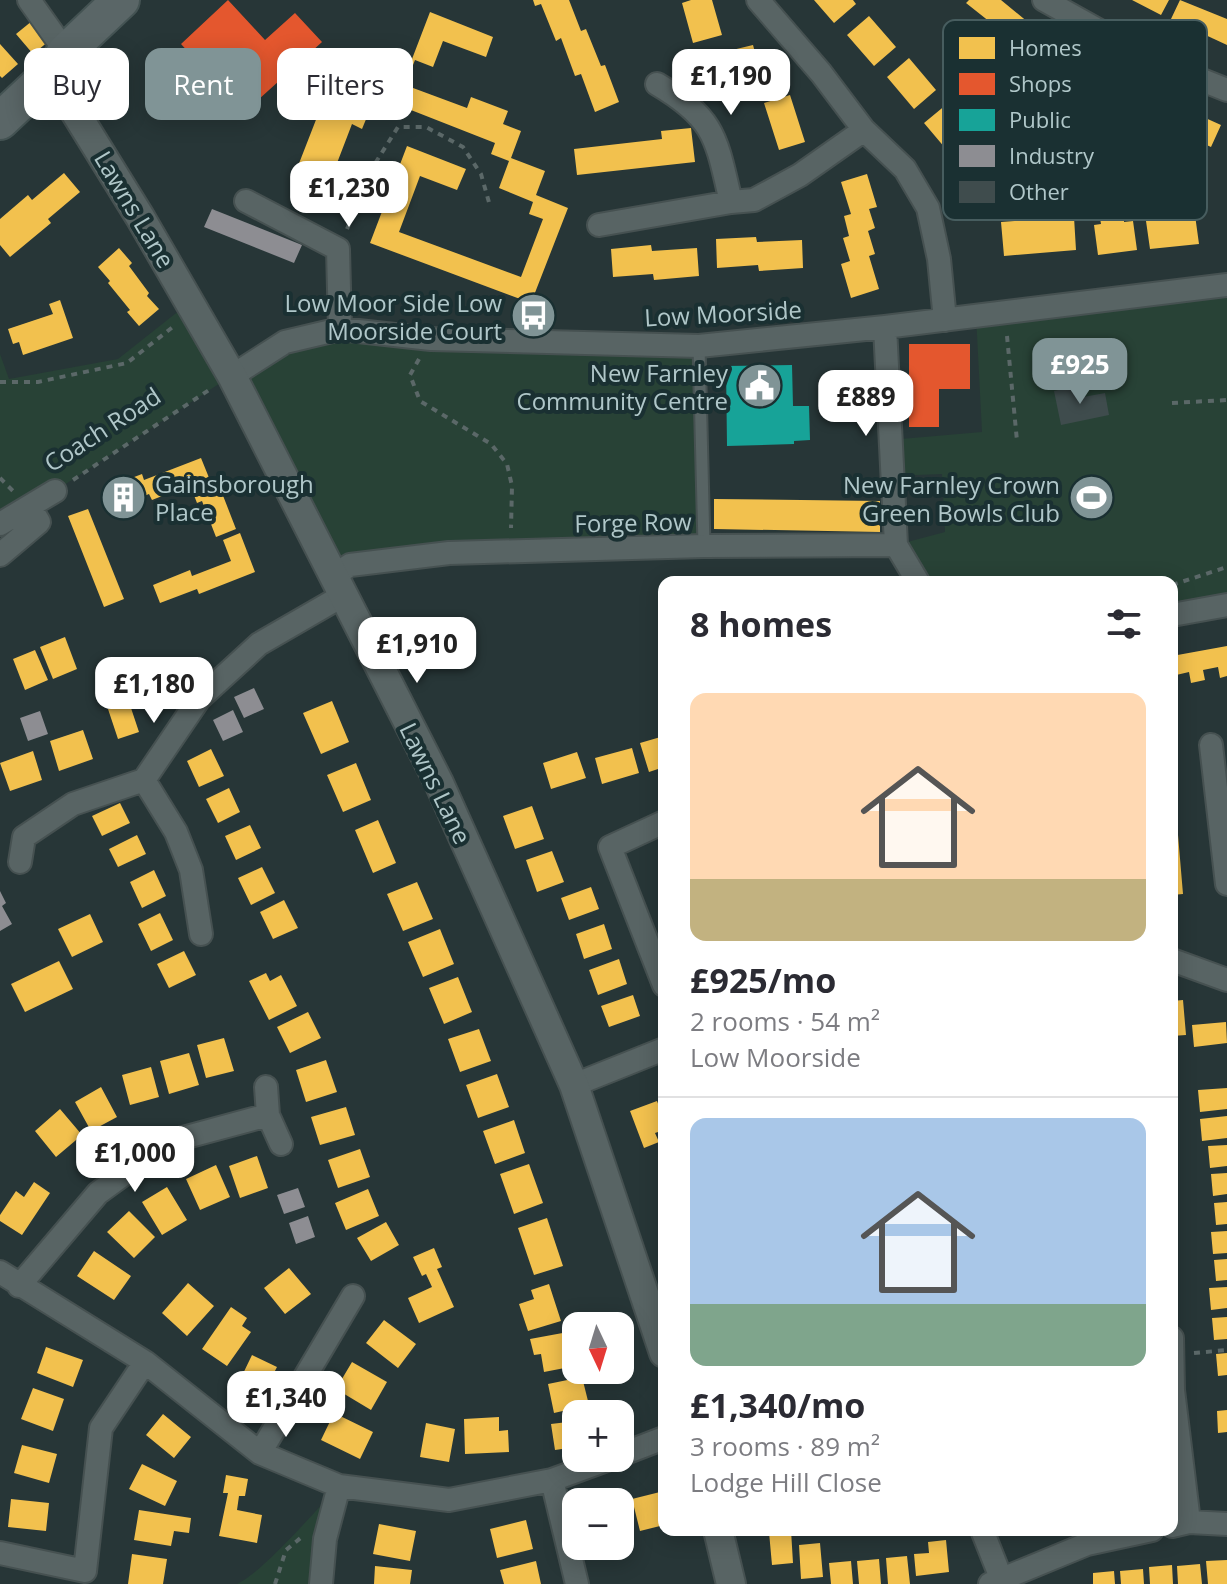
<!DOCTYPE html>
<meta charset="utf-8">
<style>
:root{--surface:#fff;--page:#f7f7f7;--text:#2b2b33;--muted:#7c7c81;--line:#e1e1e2;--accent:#809496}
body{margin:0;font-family:"Open Sans",sans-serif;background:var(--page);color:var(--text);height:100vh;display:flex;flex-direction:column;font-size:30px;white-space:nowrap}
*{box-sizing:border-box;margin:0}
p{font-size:26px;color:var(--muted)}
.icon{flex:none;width:44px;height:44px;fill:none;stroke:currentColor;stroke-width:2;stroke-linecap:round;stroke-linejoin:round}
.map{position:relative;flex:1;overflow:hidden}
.drawer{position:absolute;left:658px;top:576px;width:520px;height:960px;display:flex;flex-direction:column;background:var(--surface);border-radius:16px;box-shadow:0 4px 20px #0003}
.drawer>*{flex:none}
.banner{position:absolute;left:24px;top:48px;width:514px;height:72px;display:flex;gap:16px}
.needle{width:52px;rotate:176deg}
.controls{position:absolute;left:562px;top:1312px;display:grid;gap:16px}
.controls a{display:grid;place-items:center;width:72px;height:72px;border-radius:16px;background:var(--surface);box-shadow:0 4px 20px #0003;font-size:40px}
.price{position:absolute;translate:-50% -68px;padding:0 18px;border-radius:16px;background:#fff;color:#222;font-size:26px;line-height:52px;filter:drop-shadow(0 2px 4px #0008)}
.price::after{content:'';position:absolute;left:50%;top:48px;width:24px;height:18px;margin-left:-12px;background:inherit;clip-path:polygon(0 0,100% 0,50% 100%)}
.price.selected{background:var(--accent);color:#fff}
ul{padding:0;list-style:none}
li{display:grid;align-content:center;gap:16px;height:424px;padding:0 32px}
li+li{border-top:2px solid var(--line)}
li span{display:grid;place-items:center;height:248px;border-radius:16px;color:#555}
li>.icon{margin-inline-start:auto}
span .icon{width:144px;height:144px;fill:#fffc;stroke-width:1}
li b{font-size:34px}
h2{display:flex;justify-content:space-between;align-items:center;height:96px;padding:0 32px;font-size:34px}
.chip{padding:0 28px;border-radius:16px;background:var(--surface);box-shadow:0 4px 20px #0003;font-size:28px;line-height:72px}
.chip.selected{background:var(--accent);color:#fff}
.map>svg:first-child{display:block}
.green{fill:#284236}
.homes{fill:#f2c14e}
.shops{fill:#e4572e}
.public{fill:#17a398}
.industry{fill:#8d8d92}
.building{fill:#3f4c4d}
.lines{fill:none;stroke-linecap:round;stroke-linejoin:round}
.service-casing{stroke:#465151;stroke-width:15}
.minor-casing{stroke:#465151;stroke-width:26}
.tertiary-casing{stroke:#465151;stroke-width:32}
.primary-casing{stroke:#445353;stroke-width:40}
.path{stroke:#5b6868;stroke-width:4;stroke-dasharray:6 6;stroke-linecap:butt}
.service{stroke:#586464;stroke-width:11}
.minor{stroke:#586464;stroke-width:22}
.tertiary{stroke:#586464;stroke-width:28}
.primary{stroke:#5a6667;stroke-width:36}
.labels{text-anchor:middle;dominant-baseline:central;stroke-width:8;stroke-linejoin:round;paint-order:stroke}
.street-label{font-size:24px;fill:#b0c7c9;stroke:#1a3032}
.poi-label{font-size:24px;fill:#b0c7c9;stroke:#1a3032;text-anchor:end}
.key{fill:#1a3032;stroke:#475d5f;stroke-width:2}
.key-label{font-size:22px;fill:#b0c7c9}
</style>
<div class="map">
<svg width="1227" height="1584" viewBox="0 0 1227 1584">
<rect width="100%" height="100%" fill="#273637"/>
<path class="green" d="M1227,285V605L1172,615V582H918L896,545L945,532L942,474L891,476L889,440L982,432L976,315Z
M190,302L232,376L340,329L699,346L704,546L510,551L332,577L231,376L55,491L0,524V354L9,379L118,359Z
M339,1486L321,1584H237C261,1574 318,1508 339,1486Z"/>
<path class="homes" d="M533,0H569L581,31L586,29L601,66L605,65L619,102L595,112L581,74L575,76L561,38L556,41L541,4L535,6Z
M691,0H712L722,35L693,43L682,3Z
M814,0H853L856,4L834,23Z
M969,0H1001L1029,23L1014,41L966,3Z
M1132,0H1169L1161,15Z
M1180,0L1227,19V45L1171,19Z
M430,12L493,37L486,57L443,41L433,67L415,60L405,85L467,108L471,97L508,111L503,124L521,131L511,158L545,171L536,195L568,208L531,303L370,243L407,146L466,169L457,190L420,176L399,232L521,277L543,219L529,214L533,202L499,188L509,161L491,154L495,143L388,101L382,117L369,112L362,129L352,124L324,197L291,184L319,112L333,117L339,100L352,105L359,86L379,94L395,53L412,59Z
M869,16L896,47L874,66L847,35Z
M32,21L49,41L33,54L16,34Z
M0,44L18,64L2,78L0,76Z
M753,45L764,85L735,93L724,52Z
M909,58L936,90L914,109L887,77Z
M1101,71L1221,125L1211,147L1091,93Z
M790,95L805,142L779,150L764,103Z
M947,104L974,136L951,155L924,123Z
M691,128L695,162L577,175L574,149L662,139L661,131Z
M64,173L80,192L48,219L51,223L10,257L0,245V219L28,195L32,200Z
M867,174L877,207L869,209L875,228L868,231L875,254L869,256L879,289L851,298L841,264L850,261L843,238L849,236L844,216L851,214L841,182Z
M1124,215V222L1133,221L1137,250L1098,255L1094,225L1101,224L1100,218Z
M1195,215L1199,244L1150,249L1146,221Z
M1074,217L1076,250L1004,256L1001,222Z
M756,237L757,242L802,240L803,268L759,271L758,265L717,268L716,239Z
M651,245L652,251L697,248L699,276L654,280L653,274L613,277L611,249Z
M119,248L132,263L129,266L149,293L147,296L159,309L139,326L127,312L130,310L108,283L110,281L98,267Z
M60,300L73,338L23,355L19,342L13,344L8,329L53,314L49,304Z
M201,458L216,495L222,493L236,529L216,537L202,501L197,503L190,485L152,500L149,494L111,509L103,489L142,474L144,480Z
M714,499L880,501V532L714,529Z
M88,509L124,599L104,607L68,516Z
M240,533L255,572L199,594L197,589L160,603L153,585L190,570L192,576L231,561L223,540Z
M65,637L77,669L53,679L40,647Z
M1227,646V676L1220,678L1218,667L1203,670L1205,680L1191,683L1189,672L1172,676V656Z
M35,650L48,680L25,690L13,659Z
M163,674L173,699L145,709L135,684Z
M332,701L349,742L321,754L303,713Z
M129,702L139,732L118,739L108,709Z
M83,730L93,759L59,771L50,741Z
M664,736V767L649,772L640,743Z
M632,748L639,773L602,784L595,758Z
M211,749L224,776L199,787L187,761Z
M33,751L42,780L10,791L0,763Z
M577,752L586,778L551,789L543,763Z
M356,763L371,800L343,812L327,775Z
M229,788L240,812L218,823L206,799Z
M120,803L130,823L102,836L92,816Z
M532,806L544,839L515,849L503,816Z
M378,820L396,863L373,873L355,830Z
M250,825L261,848L236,860L225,836Z
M137,835L146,854L118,867L109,849Z
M1172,835H1178L1183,894L1172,895Z
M552,851L564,882L537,892L526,860Z
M262,867L275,893L251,905L238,878Z
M154,870L166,896L142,908L130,882Z
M417,882L433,919L403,931L387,894Z
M591,887L599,909L569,920L561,898Z
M284,900L298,928L273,939L260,912Z
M160,913L173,940L151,951L138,924Z
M90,914L103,942L72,957L58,929Z
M604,924L612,949L584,959L576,934Z
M440,929L454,964L423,977L408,942Z
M184,951L196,975L169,988L157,964Z
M619,959L627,984L598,995L589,970Z
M59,961L73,989L25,1012L11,984Z
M266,973L270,981L281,975L297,1006L269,1020L249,981Z
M458,977L472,1012L444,1024L429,988Z
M633,995L640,1016L609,1027L601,1006Z
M1183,1000L1186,1035L1172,1036V1001Z
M308,1012L321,1038L290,1053L277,1027Z
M1226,1022L1227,1043L1194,1047L1192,1025Z
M479,1029L491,1061L460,1072L448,1039Z
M224,1038L234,1071L206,1078L197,1045Z
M189,1053L199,1085L169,1094L160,1061Z
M326,1060L337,1092L306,1102L296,1070Z
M151,1067L159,1097L130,1105L122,1075Z
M497,1074L509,1107L478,1118L466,1085Z
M101,1087L117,1117L91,1131L75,1102Z
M1227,1088V1109L1200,1112L1198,1090Z
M657,1101L664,1119V1130L655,1133L659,1142L644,1148L630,1111Z
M346,1107L355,1135L320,1145L311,1117Z
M60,1109L82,1135L56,1157L35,1131Z
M1227,1116V1138L1202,1141L1200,1119Z
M514,1120L525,1153L495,1164L483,1131Z
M1227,1145V1166L1210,1168L1208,1146Z
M360,1149L370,1177L338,1188L328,1160Z
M257,1156L268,1188L240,1198L229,1166Z
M529,1164L543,1203L514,1214L500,1174Z
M216,1165L230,1197L200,1210L186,1179Z
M1227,1173V1194L1213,1196L1211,1174Z
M34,1182L50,1193L22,1235L0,1221V1215L16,1191L24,1197Z
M167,1187L187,1220L162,1235L142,1202Z
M368,1189L379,1216L346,1230L335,1203Z
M1227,1202V1224L1216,1225L1214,1203Z
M129,1211L155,1237L134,1258L107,1232Z
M547,1218L563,1266L534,1275L518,1228Z
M386,1222L399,1245L371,1261L357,1238Z
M1227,1231V1253L1213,1254L1211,1232Z
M434,1248L442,1267L437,1269L454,1307L419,1323L408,1298L432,1287L426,1274L422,1276L413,1257Z
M94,1251L131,1276L114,1300L77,1276Z
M1227,1259V1280L1216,1281L1214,1260Z
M289,1268L311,1294L285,1314L264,1288Z
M188,1283L214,1306L187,1336L162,1313Z
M549,1284L561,1321L528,1331L519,1304L534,1299L531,1290Z
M1227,1287V1308L1211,1310L1209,1288Z
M231,1307L247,1318L242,1326L251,1332L227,1366L202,1349Z
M1227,1317V1339L1214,1340L1212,1318Z
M384,1320L416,1344L398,1368L366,1343Z
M568,1332L575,1366L544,1372L541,1354L534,1355L530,1339Z
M46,1347L83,1360L73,1387L37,1373Z
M1227,1353V1375L1218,1376L1216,1354Z
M252,1355L277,1367L262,1396L238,1384Z
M352,1362L387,1382L371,1410L336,1389Z
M582,1377L589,1405L554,1413L548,1384Z
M33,1388L64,1399L53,1431L21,1419Z
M1227,1410V1432L1218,1433L1217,1411Z
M334,1413L373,1432L360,1459L321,1440Z
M163,1414L191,1437L174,1458L146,1435Z
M499,1417V1431L508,1430L509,1452L465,1454L464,1419Z
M576,1421V1447L555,1450L551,1424Z
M426,1423L455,1429L449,1462L420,1457Z
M22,1445L57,1454L49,1483L14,1473Z
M142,1464L177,1481L165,1506L129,1489Z
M226,1475L248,1479L245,1496H239L237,1510L262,1515L257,1543L219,1536L228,1493H223Z
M664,1491V1525L640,1531L632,1499Z
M11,1499L49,1503L46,1531L8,1527Z
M139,1510L191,1518L189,1533L174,1531L171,1546L134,1540Z
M526,1520L533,1549L497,1558L490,1529Z
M379,1524L416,1531L410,1561L373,1554Z
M791,1530L793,1563L772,1565L769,1532Z
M946,1540L949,1572L916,1576L914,1554L929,1553L928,1542Z
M820,1543L823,1577L801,1579L799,1545Z
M132,1554L167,1559L163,1584H128Z
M907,1556L910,1584H888L886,1558Z
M879,1559L881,1584H859L857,1561Z
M1227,1560V1584H1208L1206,1561Z
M536,1561L541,1584H504L500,1570Z
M851,1561L853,1584H831L829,1563Z
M1200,1564L1202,1584H1178L1177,1566Z
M1172,1565L1173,1584H1150L1149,1567Z
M375,1566L412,1570L410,1584H374Z
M1143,1569L1144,1584H1121L1120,1571Z
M1114,1571L1115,1584H1093V1573Z"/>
<path class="shops" d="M228,0L265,40L295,13L322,42L258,100L217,56L203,68L181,44Z
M909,344H970V389H939V427H909Z"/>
<path class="public" d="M792,365L793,406H809L810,440L794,441V444L727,446L726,366Z"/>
<path class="industry" d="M212,209L302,245L294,263L204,227Z
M254,688L264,709L244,718L234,697Z
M233,710L243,732L223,741L213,720Z
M40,711L48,734L28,741L20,718Z
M0,891L6,903L2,906L12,924L0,931Z
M298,1188L305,1207L284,1214L277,1195Z
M308,1216L315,1237L296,1244L289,1223Z"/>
<path class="building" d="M1076,386L1078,398L1105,393L1109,415L1061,425L1054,391Z"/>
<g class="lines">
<defs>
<path id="service" d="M699,346L704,546"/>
<path id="minor" d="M29,0L66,52
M758,0L821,73L864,130L905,169L928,208L939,259L945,320
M1044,0L1152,60L1227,90
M657,84C716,119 716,138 731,202
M246,201L338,249L340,329
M599,225L731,202L754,200L800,175L864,130
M885,327L896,545
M232,376L285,342L340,329L431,339L699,346L885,327L1227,285
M0,524L55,491
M0,555L39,522L30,507
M332,577L350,565L449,553L704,546L896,545L918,582
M1172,615L1227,605
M1211,745L1227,884
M664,822L610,847L664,985
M20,862L24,837L73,804L144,780
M201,934L191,870L176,832L144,780L199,699L259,644L342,596
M1172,960L1227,980
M574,1085L664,1049
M266,1087L268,1115
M0,1272L145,1362L260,1453L339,1486L449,1500L552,1480L612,1458
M19,1286L98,1193L168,1142L268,1115L281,1144
M1172,1338L1173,1390L1189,1522
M260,1453L353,1296
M620,1455L664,1438
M552,1480L577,1584
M1172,1526L1189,1522L1227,1524
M982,1530L1001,1578
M0,1553L85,1571L101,1428L145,1362
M321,1584L325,1539L339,1486
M990,1584L1087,1544L1152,1530"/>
<path id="tertiary" d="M51,73L140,217L232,376L439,783L574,1085L664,1353
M718,1530L731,1584"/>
<path id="primary" d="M0,121L51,73L66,52L121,0"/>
</defs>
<use href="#service" class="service-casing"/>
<use href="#minor" class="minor-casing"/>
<use href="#tertiary" class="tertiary-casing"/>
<use href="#primary" class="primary-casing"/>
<path class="path" d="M347,229L376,162L398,127H426L463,147L481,174L490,206
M1007,336L1017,441
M419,359L410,375L420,401L491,444L507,464L512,486L511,528
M0,382H38L127,363L174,326
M1172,403L1227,400
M0,478L14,492
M73,480L209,390
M1172,585L1227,567
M1194,1353L1227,1350
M275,1584L286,1550L303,1536"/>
<use href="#service" class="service"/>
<use href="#minor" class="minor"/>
<use href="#tertiary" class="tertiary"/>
<use href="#primary" class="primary"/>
</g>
<defs>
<symbol id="bus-disc" viewBox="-11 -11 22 22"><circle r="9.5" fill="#809496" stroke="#1a3032"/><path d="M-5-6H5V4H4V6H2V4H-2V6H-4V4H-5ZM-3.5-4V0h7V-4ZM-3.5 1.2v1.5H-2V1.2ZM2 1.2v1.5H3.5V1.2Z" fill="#fff"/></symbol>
<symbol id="civic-disc" viewBox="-11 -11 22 22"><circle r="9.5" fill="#809496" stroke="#1a3032"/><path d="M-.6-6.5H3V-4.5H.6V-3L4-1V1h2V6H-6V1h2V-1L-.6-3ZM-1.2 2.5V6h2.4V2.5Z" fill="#fff"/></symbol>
<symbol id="building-disc" viewBox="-11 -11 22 22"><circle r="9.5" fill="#809496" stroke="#1a3032"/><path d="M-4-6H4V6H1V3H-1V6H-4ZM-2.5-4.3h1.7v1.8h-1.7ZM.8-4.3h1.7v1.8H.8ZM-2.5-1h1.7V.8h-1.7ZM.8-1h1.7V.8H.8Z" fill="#fff"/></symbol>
<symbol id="stadium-disc" viewBox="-11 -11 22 22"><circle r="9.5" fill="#809496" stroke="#1a3032"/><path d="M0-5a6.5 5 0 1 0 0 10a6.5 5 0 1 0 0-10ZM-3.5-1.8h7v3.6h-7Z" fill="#fff"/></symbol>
</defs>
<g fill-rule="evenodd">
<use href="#bus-disc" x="508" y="290" width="51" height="51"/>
<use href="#civic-disc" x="734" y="360" width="51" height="51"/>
<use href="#building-disc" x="98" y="472" width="51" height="51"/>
<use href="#stadium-disc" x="1066" y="472" width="51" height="51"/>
</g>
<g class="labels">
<g class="street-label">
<text transform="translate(135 209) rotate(59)">Lawns Lane</text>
<text transform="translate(723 313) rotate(-3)">Low Moorside</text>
<text transform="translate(102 429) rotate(-33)">Coach Road</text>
<text transform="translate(633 522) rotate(-1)">Forge Row</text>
<text transform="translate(436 783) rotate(64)">Lawns Lane</text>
</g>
<g class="poi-label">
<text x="502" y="302">Low Moor Side Low<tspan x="502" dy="28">Moorside Court</tspan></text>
<text x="728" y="372">New Farnley<tspan x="728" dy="28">Community Centre</tspan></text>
<text x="155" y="483" text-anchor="start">Gainsborough<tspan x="155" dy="28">Place</tspan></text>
<text x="1060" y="484">New Farnley Crown<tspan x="1060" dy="28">Green Bowls Club</tspan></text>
</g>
</g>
<rect x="943" y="20" width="264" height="200" rx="12" class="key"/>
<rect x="959" y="37" width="36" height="22" fill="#f2c14e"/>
<rect x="959" y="73" width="36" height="22" fill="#e4572e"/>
<rect x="959" y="109" width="36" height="22" fill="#17a398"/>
<rect x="959" y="145" width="36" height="22" fill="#8d8d92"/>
<rect x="959" y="181" width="36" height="22" fill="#3f4c4d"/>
<g class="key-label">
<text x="1009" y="56">Homes</text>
<text x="1009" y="92">Shops</text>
<text x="1009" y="128">Public</text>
<text x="1009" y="164">Industry</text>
<text x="1009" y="200">Other</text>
</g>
</svg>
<div class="controls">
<a><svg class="needle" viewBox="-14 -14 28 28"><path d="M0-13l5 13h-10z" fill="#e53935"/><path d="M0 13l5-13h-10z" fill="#7c7c81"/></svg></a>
<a>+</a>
<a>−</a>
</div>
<b class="price" style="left:731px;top:117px">£1,190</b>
<b class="price" style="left:349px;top:229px">£1,230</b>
<b class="price selected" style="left:1080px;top:406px">£925</b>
<b class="price" style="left:866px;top:438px">£889</b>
<b class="price" style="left:417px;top:685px">£1,910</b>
<b class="price" style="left:154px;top:725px">£1,180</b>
<b class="price" style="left:135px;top:1194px">£1,000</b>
<b class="price" style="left:286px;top:1439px">£1,340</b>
<div class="banner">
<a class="chip">Buy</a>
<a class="chip selected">Rent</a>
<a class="chip">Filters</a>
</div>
<section class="drawer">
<h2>8 homes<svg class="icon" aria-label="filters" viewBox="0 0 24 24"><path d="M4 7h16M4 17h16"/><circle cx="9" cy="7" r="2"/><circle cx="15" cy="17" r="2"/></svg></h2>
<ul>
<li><span style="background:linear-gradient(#ffd9b3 75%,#c2b280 0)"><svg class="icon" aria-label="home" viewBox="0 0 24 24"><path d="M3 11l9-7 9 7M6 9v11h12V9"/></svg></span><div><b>£925/mo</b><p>2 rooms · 54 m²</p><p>Low Moorside</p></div></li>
<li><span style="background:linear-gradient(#a9c7e8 75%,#7fa58c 0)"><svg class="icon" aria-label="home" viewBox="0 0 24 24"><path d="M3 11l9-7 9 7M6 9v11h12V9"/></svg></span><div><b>£1,340/mo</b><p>3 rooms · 89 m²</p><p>Lodge Hill Close</p></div></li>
</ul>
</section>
</div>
